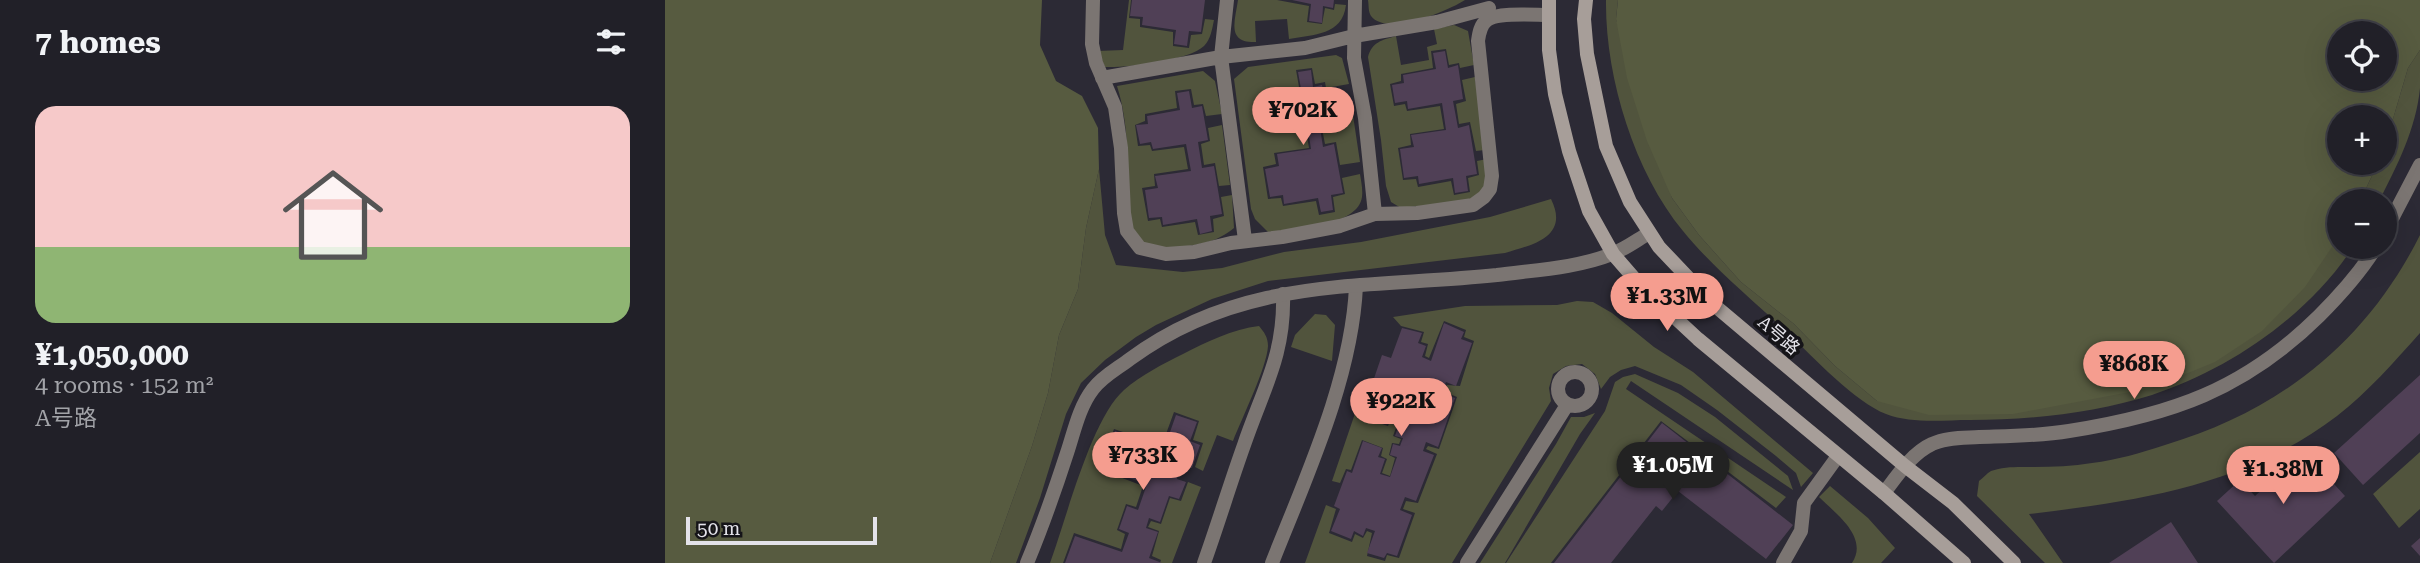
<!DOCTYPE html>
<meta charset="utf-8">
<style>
:root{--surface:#212028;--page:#2d2d34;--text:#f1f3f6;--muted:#a2a3a8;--line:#3e3e45;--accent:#f59d8f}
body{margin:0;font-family:"Roboto Serif","Noto Sans SC",serif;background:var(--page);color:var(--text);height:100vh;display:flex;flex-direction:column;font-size:26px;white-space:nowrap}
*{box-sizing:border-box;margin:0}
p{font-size:23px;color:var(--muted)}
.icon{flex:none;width:38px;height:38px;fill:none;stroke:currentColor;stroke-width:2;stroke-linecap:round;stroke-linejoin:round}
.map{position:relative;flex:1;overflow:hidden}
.side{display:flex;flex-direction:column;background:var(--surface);width:665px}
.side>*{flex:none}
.tools{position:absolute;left:1662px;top:21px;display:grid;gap:14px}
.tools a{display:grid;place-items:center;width:70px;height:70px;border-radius:50%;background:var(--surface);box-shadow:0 7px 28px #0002,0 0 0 2px var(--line);font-size:35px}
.scale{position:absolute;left:21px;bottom:18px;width:191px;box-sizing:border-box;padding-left:7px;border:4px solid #e4e3ea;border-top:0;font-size:19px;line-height:24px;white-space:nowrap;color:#e4e3ea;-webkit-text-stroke:5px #151418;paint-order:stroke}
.price{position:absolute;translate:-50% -60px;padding:0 16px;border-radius:24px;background:var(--accent);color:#111;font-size:23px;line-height:46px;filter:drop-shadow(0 2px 4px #0008)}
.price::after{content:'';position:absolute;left:50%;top:42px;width:21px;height:16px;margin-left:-10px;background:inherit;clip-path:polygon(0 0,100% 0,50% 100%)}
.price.on{background:#222;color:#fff}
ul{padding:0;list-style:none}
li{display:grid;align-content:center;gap:14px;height:371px;padding:0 35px}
li span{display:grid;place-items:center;height:217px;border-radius:21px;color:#555}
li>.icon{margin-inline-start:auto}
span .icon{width:126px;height:126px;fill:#fffc;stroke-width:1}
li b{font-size:30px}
h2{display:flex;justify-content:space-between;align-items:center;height:84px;padding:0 35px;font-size:30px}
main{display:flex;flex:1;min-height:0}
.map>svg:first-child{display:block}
.green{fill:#51543d}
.forest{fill:#575b40;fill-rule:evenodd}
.building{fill:#504056}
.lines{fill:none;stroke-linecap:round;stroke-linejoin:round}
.lane{stroke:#7b7572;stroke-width:14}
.street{stroke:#7b7572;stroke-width:14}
.secondary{stroke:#a79e99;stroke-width:14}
.labels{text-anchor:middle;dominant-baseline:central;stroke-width:7;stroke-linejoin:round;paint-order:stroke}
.street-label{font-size:18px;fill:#e4e3ea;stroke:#151418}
</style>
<main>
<section class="side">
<h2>7 homes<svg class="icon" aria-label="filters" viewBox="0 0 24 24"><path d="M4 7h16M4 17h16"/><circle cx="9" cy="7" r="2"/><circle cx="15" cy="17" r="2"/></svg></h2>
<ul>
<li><span style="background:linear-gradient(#f6c9c9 65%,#8fb573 0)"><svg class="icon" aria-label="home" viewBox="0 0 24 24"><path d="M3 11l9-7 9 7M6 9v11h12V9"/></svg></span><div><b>¥1,050,000</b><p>4 rooms · 152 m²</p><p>A号路</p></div></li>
</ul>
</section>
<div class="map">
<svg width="1755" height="563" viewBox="0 0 1755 563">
<rect width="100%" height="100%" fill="#2c2a35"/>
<path class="green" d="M464,0H466L464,18L475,19V27L508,32V46L524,48L526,35L537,34L540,19L549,20C547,29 546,39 539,46C523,61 461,68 440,67L433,51L458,50Z
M573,0H612L644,6L642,22L657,24L660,8L669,10L670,4L681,5C677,36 649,34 624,39L622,19L590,21L591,42C561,43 570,21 573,0Z
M703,0H800C783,11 722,37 706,16C703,11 704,6 703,0Z
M941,0H953L951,19L1007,198L1034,235L1076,282L1129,324L1170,366L1212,401L1669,244L1675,235V247H1688C1644,315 1564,370 1487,395C1429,413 1366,420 1305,420C1278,420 1247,424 1221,414C1190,402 1149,358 1124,334C1088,300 1049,269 1018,231C969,172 940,76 941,0Z
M789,25L803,31L809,65L795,68L794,63L784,65L781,49L766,51L768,68L736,74V81L725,84L729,106L740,104L742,111L775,106L779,129L745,134L746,145L733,148L738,180L751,179L753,187L786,181L789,195L805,192L803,178L814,175L812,161L822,159C824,194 813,201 781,204C766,205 751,206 736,208L726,202L721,186L716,140L703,57C707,42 717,40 731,36L736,65L764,60L762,47L772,44L769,29Z
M1755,50C1755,63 1755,76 1755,88C1751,129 1732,166 1714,201H1695L1713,163H1720V146L1743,68Z
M671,55L677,58L684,84L661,88L660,82L650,84L647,68L631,70L634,87L601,93L602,101L590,103L594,124L605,123L608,131L640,125L644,148L609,153L611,164L598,167L603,199L616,198L618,206L651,201L654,215L670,212L668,197L680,194L677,178L695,174C696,181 698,189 697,197C693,225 636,228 614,233L603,232L590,219L586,209L569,79L583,67Z
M538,71L550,81L557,114L541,116L538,104L529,105L526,89L510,91L512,108L480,114V121L470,125L473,146L485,145L487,151L519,147L523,169L489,174L490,186L477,188L483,221L495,219L497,227L530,222L533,235L549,232L548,219L559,216L556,197L567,195L569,228C552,242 535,245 513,247C499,248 483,249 473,237C458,219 463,169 462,146C461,126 458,105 452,86Z
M810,77L820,150L811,151L805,122L794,124L791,104L801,101L797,80Z
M686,102L695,162L675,165L671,142L660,144L656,123L666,121L664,107Z
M557,125L565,185L554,186L550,163L539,165L536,144L545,141L543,128Z
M434,169L440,235L451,265L518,272L557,268L619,252L696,242L825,217L886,199C905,237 867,245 840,253L603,281L547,299L491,325L471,337L440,360L416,383L401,414L375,498L351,563H325L367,446L383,393L394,335L413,289L421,228Z
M1755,235V333C1729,362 1703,392 1672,416C1582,485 1473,501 1364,514L1398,563H1380L1312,496L1314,481C1318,478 1322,473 1326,471C1339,466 1355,467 1369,467C1388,467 1408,466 1427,463C1452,460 1475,453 1500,445C1614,411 1701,343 1755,235Z
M912,301L928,302L947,313L989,347L1028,372L1148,473L1136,487L1131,473L1111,456L1052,410L1016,385L970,366L956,370L945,377L936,389L930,374L917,364L901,366L888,374L884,388L886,401L787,563H640L661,505L671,509L664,533L687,542L690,534L698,538L702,531L707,533L702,556L720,561L722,555L734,558L750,513L738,509L741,501L753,503L772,454L761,449L763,446L774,449L792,397L780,392L782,385L795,386L809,341L799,337L801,330L779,321L764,358L760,356L763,344L756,342L759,332L736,326L728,317L800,306L892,305Z
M650,314L661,315L670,325L667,361L626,347L630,335Z
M594,326C599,332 603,337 603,346C602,367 577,418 568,441L552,435L538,471L530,467L538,443L528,440L534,421L509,412L497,445L449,429L434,469L478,486L471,507L461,504L452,530L460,534L456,549L409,533L398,563H385C401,520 426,419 459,390C476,375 498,364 518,354C541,342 568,329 594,326Z
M970,374L1013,393L1050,417L1123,476L1128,490L966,381L961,389L1121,497L1111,508L996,421L886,563H841L940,411L950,382L958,377Z
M699,387L703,389L702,394L709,397L702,419L723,426L726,419L734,421L737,416L743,417L740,427L732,425L728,436L736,439L734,444L727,443L724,455L730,458L725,476L717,473L722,459L716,456L718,448L697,440L686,470L681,469L675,483L667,481Z
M930,413L915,434L840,563H815L891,444L906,417H919Z
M1755,452V509L1734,528L1708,494Z
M523,482L536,487L507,563H495L496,560L487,556L494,531L483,527L486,521L496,524L505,498L516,501Z
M1165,486L1203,518L1230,548L1216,563H1187C1204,537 1171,514 1154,497Z"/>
<path class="forest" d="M0,0H377L375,45L391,81L417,96L433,128L434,169L421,228L413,289L394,335L383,393L367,446L325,563H0Z
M953,0H1755V50L1743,68L1720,146V117H1675V163H1713L1695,201H1675V235L1640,287L1597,331L1550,362L1486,388L1348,414L1264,415L1212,401L1170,366L1129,324L1076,282L1034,235L1007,198L982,141L962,78L951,19ZM1675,33H1720V79H1675Z"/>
<path class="building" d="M467,0H540L536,32L524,31L522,46L509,44L511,30L477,25L478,17L465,16Z
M627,0H669L668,8L658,6L657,23L644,21L646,4Z
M780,51L783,68L793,65L798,99L788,101L793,128L804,125L812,174L801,176L803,191L790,193L788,178L754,184L753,176L739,178L735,149L749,147L746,135L781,130L777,103L743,109L742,101L730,103L727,85L739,83L738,75L771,69L768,53Z
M646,70L648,87L657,85L664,119L654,121L658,147L669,144L678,193L666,195L668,210L656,212L653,198L619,204L618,195L605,197L600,169L614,166L612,154L646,149L642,123L608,128L607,121L595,123L592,104L604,102L603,95L636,89L633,72Z
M524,91L527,108L537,106L543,140L533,142L537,168L549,166L557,214L545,216L547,231L535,234L532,219L498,225L497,217L484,218L480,190L493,188L490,176L526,171L521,144L488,149L486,142L475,144L471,125L483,124L482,116L515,110L512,93Z
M779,323L799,332L796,339L807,343L791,386L781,382L776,393L790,398L773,447L761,442L758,451L769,455L751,501L740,497L735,510L747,515L732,556L722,553L719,558L702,553L710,531L701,528L698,536L689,531L686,539L666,531L675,509L669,506L682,471L687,473L698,441L717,448L713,457L720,459L715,474L725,477L732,457L725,455L728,444L735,446L738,438L730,436L733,427L741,430L745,416L736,414L734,420L726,417L723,424L704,417L712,396L704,393L717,355L726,358L737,328L757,333L753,343L761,346L757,357L766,361Z
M1755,375V433L1698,485L1669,453Z
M511,415L532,422L525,441L535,445L527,468L517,465L512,479L521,482L514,499L504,496L495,522L484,518L481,528L493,532L484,558L497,563H400L410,536L457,552L464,533L454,529L462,506L473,510L482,484L437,469L450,431L499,449Z
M997,423L1128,525L1101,559L1013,491L997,511L991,506L946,563H889Z
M1639,451L1680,496L1609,563L1552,501L1575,480L1590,496Z
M1506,522L1533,563H1444Z
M1755,538V556L1746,546Z"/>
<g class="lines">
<path class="lane" d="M428,0L427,44L431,63L450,107L456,148L459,213L462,231L475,248L501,254L529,252L566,243L617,237L675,226L710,214L752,213L808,205L819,197L825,189L827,176L813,41C814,34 815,25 822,20C833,12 869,15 883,15
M562,0L556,57L580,240
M690,0L689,58L700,118L710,214
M437,78L556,57L640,48L689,36L772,22L824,8
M893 389a17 17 0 1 1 34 0a17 17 0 1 1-34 0Z
M539,563C553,524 565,484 579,445C598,389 620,355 618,294
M607,563C641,477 687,378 691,286
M802,563L902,405
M1118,563L1136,531L1139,503L1173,456"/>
<path class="street" d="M1720,232L1755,165
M1219,493C1232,476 1247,453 1267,444C1281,437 1300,438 1314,437C1344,436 1375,436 1404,431C1506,415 1579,390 1654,316C1676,294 1695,273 1711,247
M362,563C377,527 390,490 402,453C409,432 414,407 428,389C438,376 452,369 465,359C579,275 699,289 832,275C869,270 912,268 947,254C960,249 972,240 984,233"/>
<path class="secondary" d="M884,0V50L890,94L904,151L924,211L948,254L975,285L1033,339L1219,493L1299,563
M921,0L919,19L922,54L941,146L965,202L994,247L1049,305L1240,466L1288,503L1349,563"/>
</g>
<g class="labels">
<g class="street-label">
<text transform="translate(1114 335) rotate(41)">A号路</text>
</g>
</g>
</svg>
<div class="tools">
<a><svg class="icon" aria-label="locate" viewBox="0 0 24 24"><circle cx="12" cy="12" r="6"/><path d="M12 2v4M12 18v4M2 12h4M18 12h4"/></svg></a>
<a>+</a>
<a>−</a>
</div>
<div class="scale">50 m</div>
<b class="price" style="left:638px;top:147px">¥702K</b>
<b class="price" style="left:1002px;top:333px">¥1.33M</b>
<b class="price" style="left:1469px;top:401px">¥868K</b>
<b class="price" style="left:736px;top:438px">¥922K</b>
<b class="price" style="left:478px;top:492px">¥733K</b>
<b class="price on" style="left:1008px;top:502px">¥1.05M</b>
<b class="price" style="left:1618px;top:506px">¥1.38M</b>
</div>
</main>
